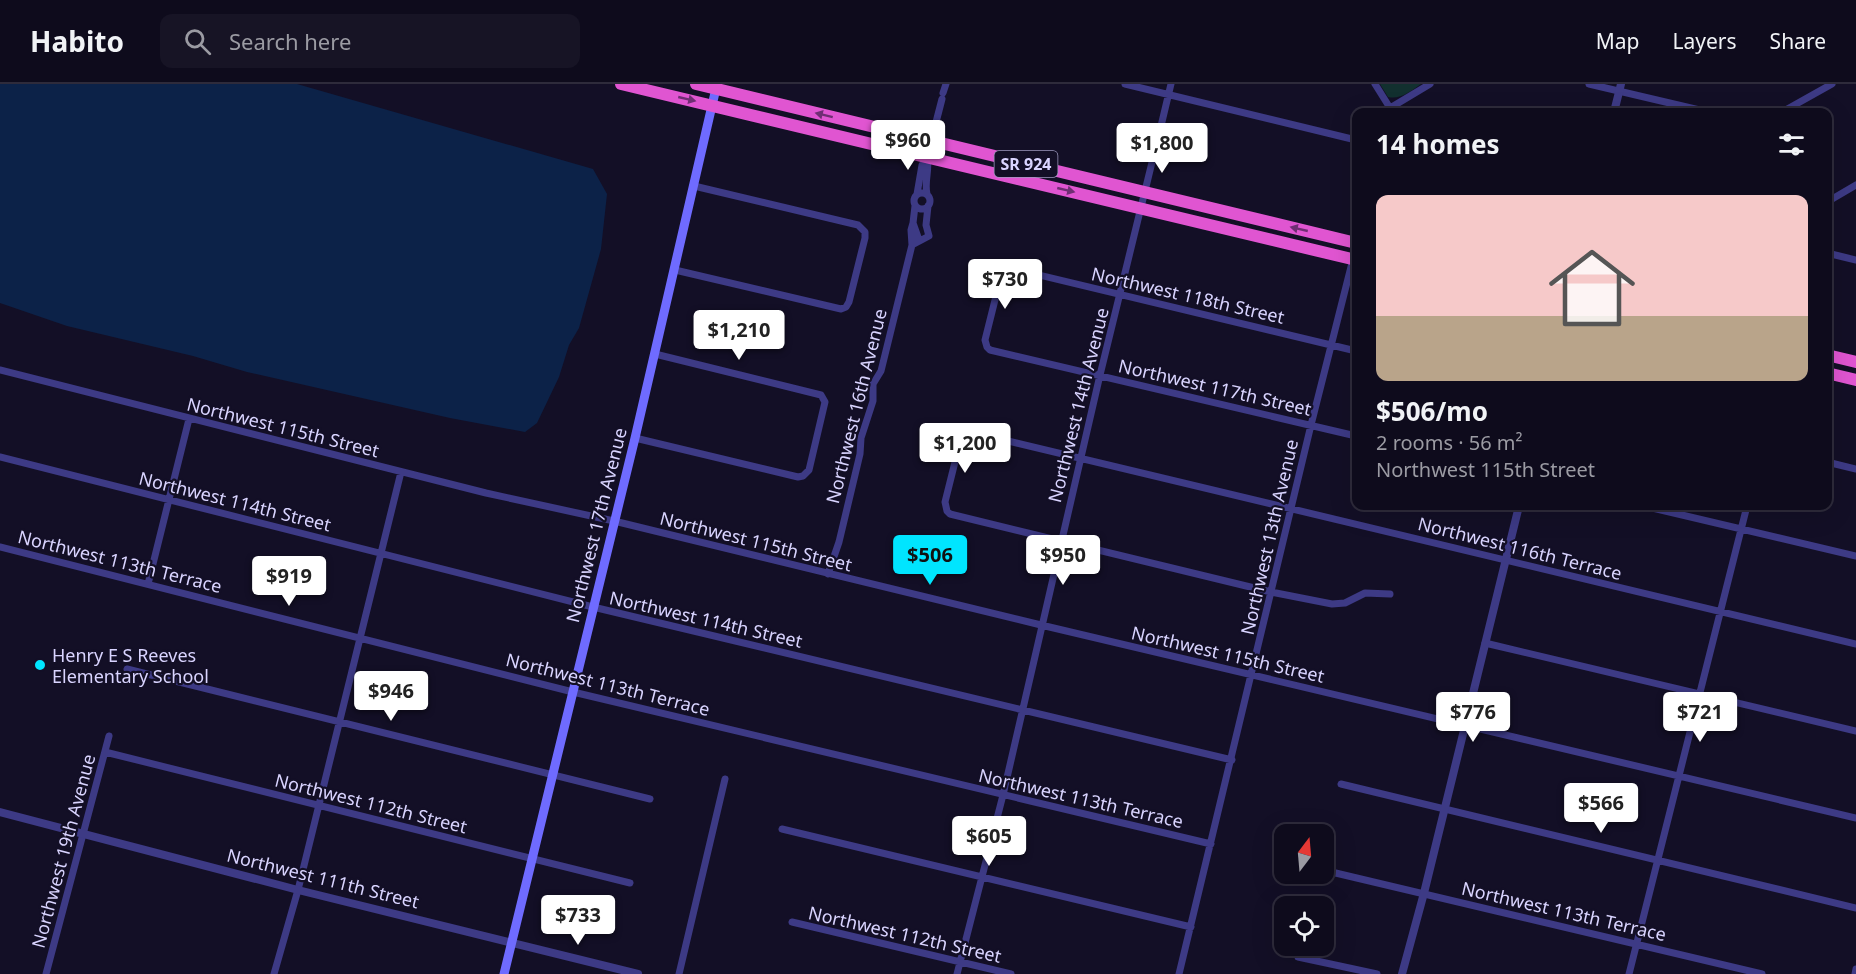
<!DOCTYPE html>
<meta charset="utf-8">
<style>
:root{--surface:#0e0b1c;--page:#171425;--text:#f1f3f6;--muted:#9b9ba3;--line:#2e2b3b;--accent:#00e5ff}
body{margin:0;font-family:"Noto Sans",sans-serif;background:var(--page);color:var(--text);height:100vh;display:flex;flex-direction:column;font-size:22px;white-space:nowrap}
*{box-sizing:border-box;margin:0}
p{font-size:20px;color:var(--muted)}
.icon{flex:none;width:33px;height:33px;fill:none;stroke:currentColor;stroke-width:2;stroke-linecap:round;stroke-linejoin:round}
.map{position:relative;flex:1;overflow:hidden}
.details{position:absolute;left:1352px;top:24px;width:480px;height:402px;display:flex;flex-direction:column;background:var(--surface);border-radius:12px;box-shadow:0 6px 24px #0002,0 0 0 2px var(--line)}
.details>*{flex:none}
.needle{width:39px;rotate:16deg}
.tools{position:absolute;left:1274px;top:740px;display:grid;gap:12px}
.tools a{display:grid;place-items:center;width:60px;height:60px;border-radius:12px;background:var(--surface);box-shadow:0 6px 24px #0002,0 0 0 2px var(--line);font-size:30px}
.price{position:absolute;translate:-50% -51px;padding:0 14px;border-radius:6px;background:#fff;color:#222;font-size:20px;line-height:39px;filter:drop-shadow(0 2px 3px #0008)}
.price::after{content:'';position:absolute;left:50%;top:36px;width:18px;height:14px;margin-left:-9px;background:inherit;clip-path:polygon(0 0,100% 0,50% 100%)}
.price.active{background:var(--accent);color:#111}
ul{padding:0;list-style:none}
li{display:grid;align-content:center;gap:12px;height:318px;padding:0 24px}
li span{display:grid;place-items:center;height:186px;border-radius:12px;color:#555}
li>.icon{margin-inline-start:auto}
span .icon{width:108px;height:108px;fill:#fffc;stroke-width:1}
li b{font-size:26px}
h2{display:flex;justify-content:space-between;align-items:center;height:72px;padding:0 24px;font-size:26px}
header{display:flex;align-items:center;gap:36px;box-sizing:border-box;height:84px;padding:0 30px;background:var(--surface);border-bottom:2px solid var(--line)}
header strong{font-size:28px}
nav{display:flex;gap:33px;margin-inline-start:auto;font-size:21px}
.search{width:420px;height:54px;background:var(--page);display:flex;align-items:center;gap:15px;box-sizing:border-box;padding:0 21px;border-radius:12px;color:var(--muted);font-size:22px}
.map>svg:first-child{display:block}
.green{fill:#12302f}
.water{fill:#0c2248}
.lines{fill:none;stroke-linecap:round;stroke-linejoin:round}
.minor{stroke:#3d3a85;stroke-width:7}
.tertiary{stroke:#3d3a85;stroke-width:8}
.secondary{stroke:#6f6bff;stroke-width:9}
.trunk{stroke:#e055d1;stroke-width:12}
.oneway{fill:#6f2e73}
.poi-dot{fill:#00e5ff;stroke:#130f26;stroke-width:2}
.labels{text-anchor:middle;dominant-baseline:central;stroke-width:4.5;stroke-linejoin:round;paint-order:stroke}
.shield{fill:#130f26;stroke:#9e99be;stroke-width:1.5}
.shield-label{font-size:16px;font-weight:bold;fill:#d9d4ff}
.street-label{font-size:18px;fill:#d9d4ff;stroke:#130f26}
.poi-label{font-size:18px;fill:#d9d4ff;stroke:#130f26;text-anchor:start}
</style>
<header>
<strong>Habito</strong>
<div class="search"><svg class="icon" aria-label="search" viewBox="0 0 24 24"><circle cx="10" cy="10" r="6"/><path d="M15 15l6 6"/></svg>Search here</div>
<nav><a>Map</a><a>Layers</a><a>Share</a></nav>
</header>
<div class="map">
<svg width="1856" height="890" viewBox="0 0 1856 890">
<rect width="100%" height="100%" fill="#130f26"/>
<path class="green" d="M1380,0H1421C1411,7 1400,16 1388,13Z"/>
<path class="water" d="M0,0H297L593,85L607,110L601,165L579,244L569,261L559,293L537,339L525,348L450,334L247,288L193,272L67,242L0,219Z"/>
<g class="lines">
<path class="minor" d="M1125,0L1356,56
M1375,0L1390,24
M1589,0L1708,28
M943,9L946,0
M1389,28L1390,24L1430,0
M1782,28L1832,0
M1156,63L1171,0
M927,73C930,86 924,97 927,110
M914 117a8 8 0 1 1 16 0a8 8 0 1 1-16 0Z
M917,110L922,81L927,73L942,15
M1827,118L1856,101
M915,122L913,139L919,156
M912,161L911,146L913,139
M1827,169L1856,176
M675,186L841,225L846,223L849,218L865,154V148L858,141L694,102
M1356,267L1014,185H1007L1001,192L985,256L987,263L990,266L1356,352
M0,286L486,409L614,437L1041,541L1856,734
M635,354L798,393L803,392L809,386L825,318L821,311L655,270
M0,373L593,523L1232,676
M1827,378L1856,385
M1644,422L1856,472
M0,463L573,608L1211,760
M828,490L839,458L860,370L861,354L873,317V300L881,287L912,161L929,152L926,141L928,122
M148,500L189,335
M1390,510L1365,509L1345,519L1332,520L1271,508L950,430L947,427L945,418L960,358L967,349L979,350L1856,560
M1485,559L1856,647
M127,585L650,715
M105,668L630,799
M1341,700L1856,824
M782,745L1191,843
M1323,786L1762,890
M792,838L1011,890
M1298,873L1377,890
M46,890L109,652
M274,890L298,806L401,388
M679,890L725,695
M957,890L1003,711L1100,291L1155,66
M1179,890L1311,341L1356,163
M1629,890L1747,422
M1855,890L1856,885"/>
<path class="tertiary" d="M1614,28L1621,0
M0,728L298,806L638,890
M1402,890L1424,809L1519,422"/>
<path class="secondary" d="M504,890L635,354L717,0"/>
<path class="trunk" d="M621,0L1356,176
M696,0L1356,159
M1827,271L1856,278
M1827,289L1856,296"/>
</g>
<defs><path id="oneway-solid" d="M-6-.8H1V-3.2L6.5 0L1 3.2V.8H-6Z" transform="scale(1.5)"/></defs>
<g class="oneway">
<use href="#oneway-solid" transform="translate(687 15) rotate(13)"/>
<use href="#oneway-solid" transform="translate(824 31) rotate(-166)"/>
<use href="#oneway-solid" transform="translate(1066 106) rotate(13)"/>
<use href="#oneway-solid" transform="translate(1299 145) rotate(-167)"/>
</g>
<circle class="poi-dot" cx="40" cy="581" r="6"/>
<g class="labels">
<rect class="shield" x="994.5" y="67" width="63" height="26" rx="4.5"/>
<g class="shield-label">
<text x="1026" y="80">SR 924</text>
</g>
<g class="street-label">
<text transform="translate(1188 211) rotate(13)">Northwest 118th Street</text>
<text transform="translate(1215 303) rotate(13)">Northwest 117th Street</text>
<text transform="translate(1078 321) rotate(-76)">Northwest 14th Avenue</text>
<text transform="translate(856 322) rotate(-76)">Northwest 16th Avenue</text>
<text transform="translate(283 343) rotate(14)">Northwest 115th Street</text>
<text transform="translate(235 417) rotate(14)">Northwest 114th Street</text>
<text transform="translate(596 441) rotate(-76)">Northwest 17th Avenue</text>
<text transform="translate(1269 453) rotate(-77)">Northwest 13th Avenue</text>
<text transform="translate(756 457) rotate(14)">Northwest 115th Street</text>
<text transform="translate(1520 464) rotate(14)">Northwest 116th Terrace</text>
<text transform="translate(120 477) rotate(14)">Northwest 113th Terrace</text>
<text transform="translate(706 535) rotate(13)">Northwest 114th Street</text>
<text transform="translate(1228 570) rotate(13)">Northwest 115th Street</text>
<text transform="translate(608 600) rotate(14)">Northwest 113th Terrace</text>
<text transform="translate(1081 714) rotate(13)">Northwest 113th Terrace</text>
<text transform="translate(371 719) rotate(14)">Northwest 112th Street</text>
<text transform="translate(63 767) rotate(-75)">Northwest 19th Avenue</text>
<text transform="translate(323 794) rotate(14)">Northwest 111th Street</text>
<text transform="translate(1564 827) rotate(13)">Northwest 113th Terrace</text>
<text transform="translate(905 850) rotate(13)">Northwest 112th Street</text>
</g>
<g class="poi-label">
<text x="52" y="571">Henry E S Reeves<tspan x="52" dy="21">Elementary School</tspan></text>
</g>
</g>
</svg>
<div class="tools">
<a><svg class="needle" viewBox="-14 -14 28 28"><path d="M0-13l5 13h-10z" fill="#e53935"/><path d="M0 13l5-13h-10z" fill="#9b9ba3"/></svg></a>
<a><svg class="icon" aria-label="locate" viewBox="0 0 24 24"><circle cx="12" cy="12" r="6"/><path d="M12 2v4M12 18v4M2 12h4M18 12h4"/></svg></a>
</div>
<b class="price" style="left:908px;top:87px">$960</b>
<b class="price" style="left:1162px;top:90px">$1,800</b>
<b class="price" style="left:1005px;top:226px">$730</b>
<b class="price" style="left:739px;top:277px">$1,210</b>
<b class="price" style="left:965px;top:390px">$1,200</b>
<b class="price active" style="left:930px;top:502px">$506</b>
<b class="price" style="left:1063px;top:502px">$950</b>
<b class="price" style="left:289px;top:523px">$919</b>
<b class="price" style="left:391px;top:638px">$946</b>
<b class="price" style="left:1473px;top:659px">$776</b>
<b class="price" style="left:1700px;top:659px">$721</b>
<b class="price" style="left:1601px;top:750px">$566</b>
<b class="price" style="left:989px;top:783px">$605</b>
<b class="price" style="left:578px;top:862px">$733</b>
<section class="details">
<h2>14 homes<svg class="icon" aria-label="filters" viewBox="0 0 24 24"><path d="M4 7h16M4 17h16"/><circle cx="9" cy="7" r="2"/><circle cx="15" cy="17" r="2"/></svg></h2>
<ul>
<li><span style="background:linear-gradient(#f6c9c9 65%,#b9a48a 0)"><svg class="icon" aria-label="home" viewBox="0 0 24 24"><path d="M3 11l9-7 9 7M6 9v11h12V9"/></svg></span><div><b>$506/mo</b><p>2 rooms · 56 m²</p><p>Northwest 115th Street</p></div></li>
</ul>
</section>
</div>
